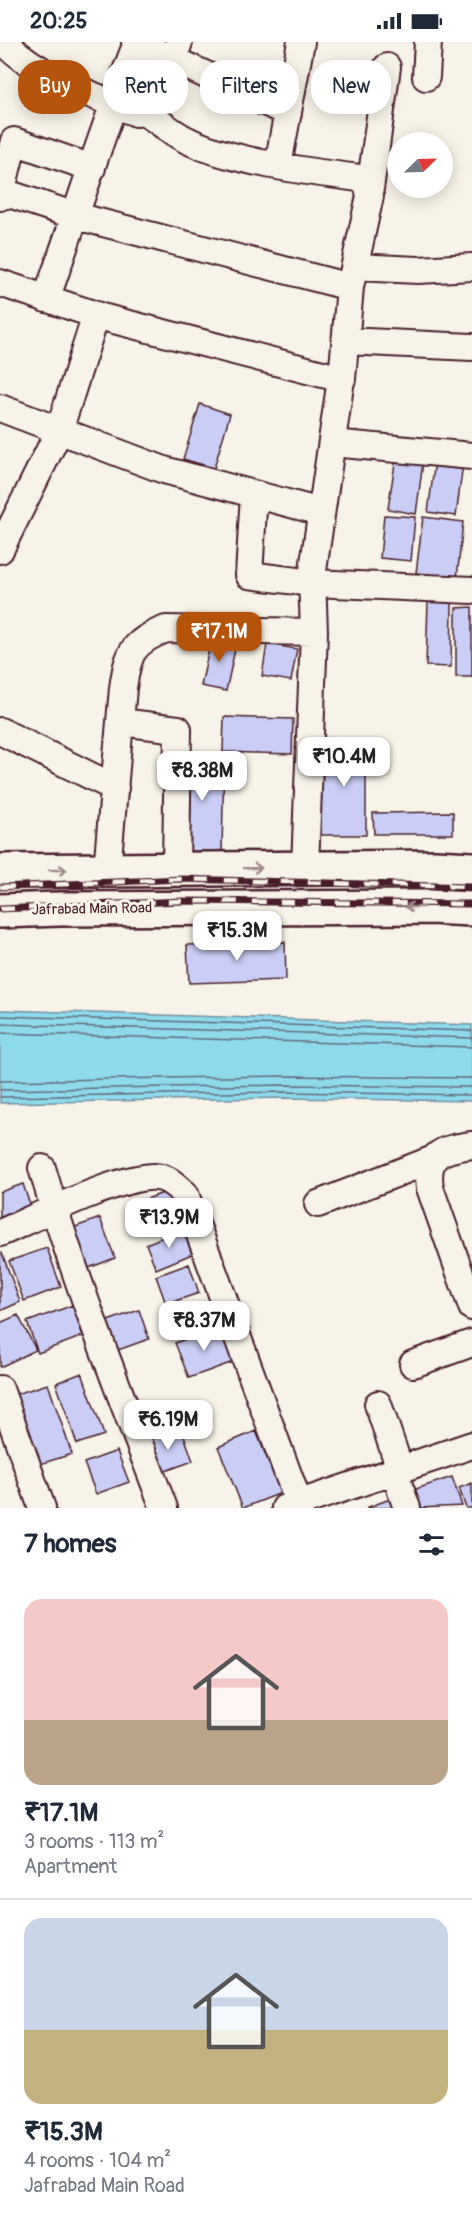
<!DOCTYPE html>
<meta charset="utf-8">
<style>
:root{--surface:#fff;--page:#f6f6f7;--text:#1f2937;--muted:#747a83;--line:#e0e1e3;--accent:#b45309}
body{margin:0;font-family:Pangolin,sans-serif;background:var(--page);color:var(--text);height:100vh;display:flex;flex-direction:column;font-size:22px;white-space:nowrap}
*{box-sizing:border-box;margin:0}
p{font-size:20px;color:var(--muted)}
.icon{flex:none;width:33px;height:33px;fill:none;stroke:currentColor;stroke-width:2;stroke-linecap:round;stroke-linejoin:round}
.map{position:relative;height:1466px;overflow:hidden}
.panel{display:flex;flex-direction:column;background:var(--surface);flex:1}
.panel>*{flex:none}
.hud{position:absolute;left:18px;top:18px;width:436px;height:54px;display:flex;gap:12px}
.needle{width:39px;rotate:67deg}
.buttons{position:absolute;left:387px;top:90px;display:grid;gap:12px}
.buttons a{display:grid;place-items:center;width:66px;height:66px;border-radius:50%;background:var(--surface);box-shadow:0 3px 15px #0003;font-size:30px}
.price{position:absolute;translate:-50% -51px;padding:0 14px;border-radius:12px;background:#fff;color:#222;font-size:20px;line-height:39px;filter:drop-shadow(0 2px 3px #0008)}
.price::after{content:'';position:absolute;left:50%;top:36px;width:18px;height:14px;margin-left:-9px;background:inherit;clip-path:polygon(0 0,100% 0,50% 100%)}
.price.active{background:var(--accent);color:#fff}
ul{padding:0;list-style:none}
li{display:grid;align-content:center;gap:12px;height:318px;padding:0 24px}
li+li{border-top:2px solid var(--line)}
li span{display:grid;place-items:center;height:186px;border-radius:18px;color:#555}
li>.icon{margin-inline-start:auto}
span .icon{width:108px;height:108px;fill:#fffc;stroke-width:1}
li b{font-size:26px}
h2{display:flex;justify-content:space-between;align-items:center;height:72px;padding:0 24px;font-size:26px}
.pill{padding:0 21px;border-radius:24px;background:var(--surface);box-shadow:0 3px 15px #0003;font-size:21px;line-height:54px}
.pill.active{background:var(--accent);color:#fff}
.status{display:flex;justify-content:space-between;align-items:center;height:42px;padding:0 30px;background:var(--surface);direction:ltr}
.status svg{height:16px;fill:currentColor}
.map>svg:first-child{display:block}
.water{fill:#8ddaed;stroke:#728f9f;stroke-width:1.5}
.lines{fill:none;stroke-linecap:round;stroke-linejoin:round}
.shore{stroke:#656a79;stroke-width:1.5}
.building{fill:#cacef6;stroke:#4a1f2b;stroke-width:1.5}
.minor-casing{stroke:#4a1f2b;stroke-width:30}
.secondary-casing{stroke:#4a1f2b;stroke-width:38}
.minor{stroke:#f7f3e8;stroke-width:26}
.secondary{stroke:#f7f3e8;stroke-width:33}
.rail-casing{stroke:#4a1f2b;stroke-width:7}
.rail{stroke:#f7f3e8;stroke-width:4.5;stroke-dasharray:14;stroke-linecap:butt}
.oneway{stroke:#a0898a}
.labels{text-anchor:middle;dominant-baseline:central;stroke-width:6;stroke-linejoin:round;paint-order:stroke}
.street-label{font-size:15px;fill:#4a1f2b;stroke:#f7f3e8}
</style>
<div class="status"><b>20:25</b><svg viewBox="0 0 49 12"><path d="M0 12V9h3v3zM5 12V6h3v6zM10 12V3h3v9zM15 12V0h3v12zM26 1h20v11H26zM47 4h2v5h-2z"/></svg></div>
<div class="map">
<svg width="472" height="1466" viewBox="0 0 472 1466">
<rect width="100%" height="100%" fill="#f7f3e8"/>
<filter id="ink" filterUnits="userSpaceOnUse"><feTurbulence type="fractalNoise" baseFrequency=".0167" numOctaves="2"/><feDisplacementMap in="SourceGraphic" scale="12" xChannelSelector="R" yChannelSelector="G"/><feConvolveMatrix kernelMatrix="1 2 1 2 8 2 1 2 1" color-interpolation-filters="sRGB"/></filter>
<g filter="url(#ink)">
<path class="water" d="M0,968L472,983V1059L283,1056L0,1061Z"/>
<g class="lines">
<path class="shore" d="M0,974L472,989
M0,982L472,996
M0,991L472,1005
M0,1039L283,1034L472,1036
M0,1048L283,1043L472,1045
M0,1055L283,1050L472,1053"/>
</g>
<path class="building" d="M200,362L230,372L214,426L183,417Z
M396,415L423,420L416,472L388,467Z
M435,419L463,422L456,474L428,470Z
M384,473L415,475L411,519L380,516Z
M423,475L463,480L457,536L416,531Z
M428,559L452,560L451,625L426,624Z
M472,565V635H456V566Z
M212,593L237,598L226,649L201,644Z
M267,602L297,607L291,639L262,634Z
M224,675L293,677L292,712L223,710Z
M321,700H366V793H321Z
M182,711L224,712L222,810L180,809Z
M453,770V792H374L373,771Z
M285,900L286,938L189,941L187,903Z
M23,1142L33,1172L0,1184V1150Z
M172,1148L182,1175L142,1189L132,1162Z
M100,1176L115,1216L86,1227L70,1187Z
M183,1187L192,1212L156,1227L146,1202Z
M47,1206L61,1245L24,1259L9,1219Z
M2,1211L20,1260L0,1269V1212Z
M189,1222L199,1251L166,1262L156,1234Z
M73,1263L83,1294L38,1311L27,1280Z
M139,1268L149,1297L115,1309L105,1280Z
M18,1273L36,1308L0,1325V1281Z
M220,1284L233,1320L189,1336L175,1301Z
M82,1331L104,1393L77,1402L56,1341Z
M48,1342L72,1412L37,1423L13,1353Z
M181,1385L193,1419L154,1433L142,1399Z
M256,1389L281,1451L243,1466L218,1405Z
M117,1409L129,1440L96,1452L84,1421Z
M452,1435L462,1464L419,1466L413,1448Z
M472,1441V1466H466L459,1446Z
M390,1457L393,1466H366Z"/>
<g class="lines">
<defs>
<path id="minor" d="M4,0C38,34 92,53 136,71C162,67 172,22 179,0
M135,0L288,71
M426,35L428,0
M278,123L301,0
M370,147L387,25
M0,149L76,174L350,245
M0,155L14,99L92,126
M355,225L418,228L472,225
M0,241L102,275L342,337L350,245L370,154L367,140L359,136C310,130 226,119 183,96C169,88 157,78 144,70
M46,257C77,172 103,85 137,1
M345,299L472,305
M0,366L164,428L321,470
M332,401L472,414
M254,452L249,533L312,541L472,548
M0,508L59,389L96,273
M120,680L178,687L176,827
M0,689L115,746
M305,826L314,590L312,535L341,337
M107,828L123,646C128,611 132,600 166,587L314,590
M472,1103C441,1107 425,1112 430,1146L472,1265
M42,1126C76,1242 121,1354 164,1466
M318,1162L431,1118
M0,1191C33,1177 132,1127 162,1136C171,1138 178,1146 185,1152L299,1462
M413,1322L472,1301
M0,1347L42,1466
M378,1362L400,1427
M394,1429L407,1466
M285,1466L472,1403"/>
<path id="secondary" d="M0,829L435,825L472,827
M0,869L60,867L429,865L472,867"/>
</defs>
<use href="#minor" class="minor-casing"/>
<use href="#secondary" class="secondary-casing"/>
<use href="#minor" class="minor"/>
<use href="#secondary" class="secondary"/>
<defs>
<path id="rail" d="M0,845L182,837L472,845
M0,867L182,859L472,862"/>
</defs>
<use href="#rail" class="rail-casing"/>
<use href="#rail" class="rail"/>
</g>
<defs><path id="oneway-shaft" d="M-6 0H5M1.5-3L5.5 0L1.5 3" fill="none" stroke-width="1.6" stroke-linecap="round" stroke-linejoin="round" transform="scale(1.5)"/></defs>
<g class="oneway">
<use href="#oneway-shaft" transform="translate(253 826) rotate(-1)"/>
<use href="#oneway-shaft" transform="translate(58 828)"/>
<use href="#oneway-shaft" transform="translate(414 865) rotate(180)"/>
</g>
</g>
<g class="labels">
<g class="street-label">
<text transform="translate(92 867) rotate(-1)">Jafrabad Main Road</text>
</g>
</g>
</svg>
<div class="buttons">
<a><svg class="needle" viewBox="-14 -14 28 28"><path d="M0-13l5 13h-10z" fill="#e53935"/><path d="M0 13l5-13h-10z" fill="#747a83"/></svg></a>
</div>
<b class="price active" style="left:219px;top:621px">₹17.1M</b>
<b class="price" style="left:344px;top:746px">₹10.4M</b>
<b class="price" style="left:202px;top:760px">₹8.38M</b>
<b class="price" style="left:237px;top:920px">₹15.3M</b>
<b class="price" style="left:169px;top:1207px">₹13.9M</b>
<b class="price" style="left:204px;top:1310px">₹8.37M</b>
<b class="price" style="left:168px;top:1409px">₹6.19M</b>
<div class="hud">
<a class="pill active">Buy</a>
<a class="pill">Rent</a>
<a class="pill">Filters</a>
<a class="pill">New</a>
</div>
</div>
<section class="panel">
<h2>7 homes<svg class="icon" aria-label="filters" viewBox="0 0 24 24"><path d="M4 7h16M4 17h16"/><circle cx="9" cy="7" r="2"/><circle cx="15" cy="17" r="2"/></svg></h2>
<ul>
<li><span style="background:linear-gradient(#f6c9c9 65%,#b9a48a 0)"><svg class="icon" aria-label="home" viewBox="0 0 24 24"><path d="M3 11l9-7 9 7M6 9v11h12V9"/></svg></span><div><b>₹17.1M</b><p>3 rooms · 113 m²</p><p>Apartment</p></div></li>
<li><span style="background:linear-gradient(#c9d6e8 60%,#c2b280 0)"><svg class="icon" aria-label="home" viewBox="0 0 24 24"><path d="M3 11l9-7 9 7M6 9v11h12V9"/></svg></span><div><b>₹15.3M</b><p>4 rooms · 104 m²</p><p>Jafrabad Main Road</p></div></li>
</ul>
</section>
